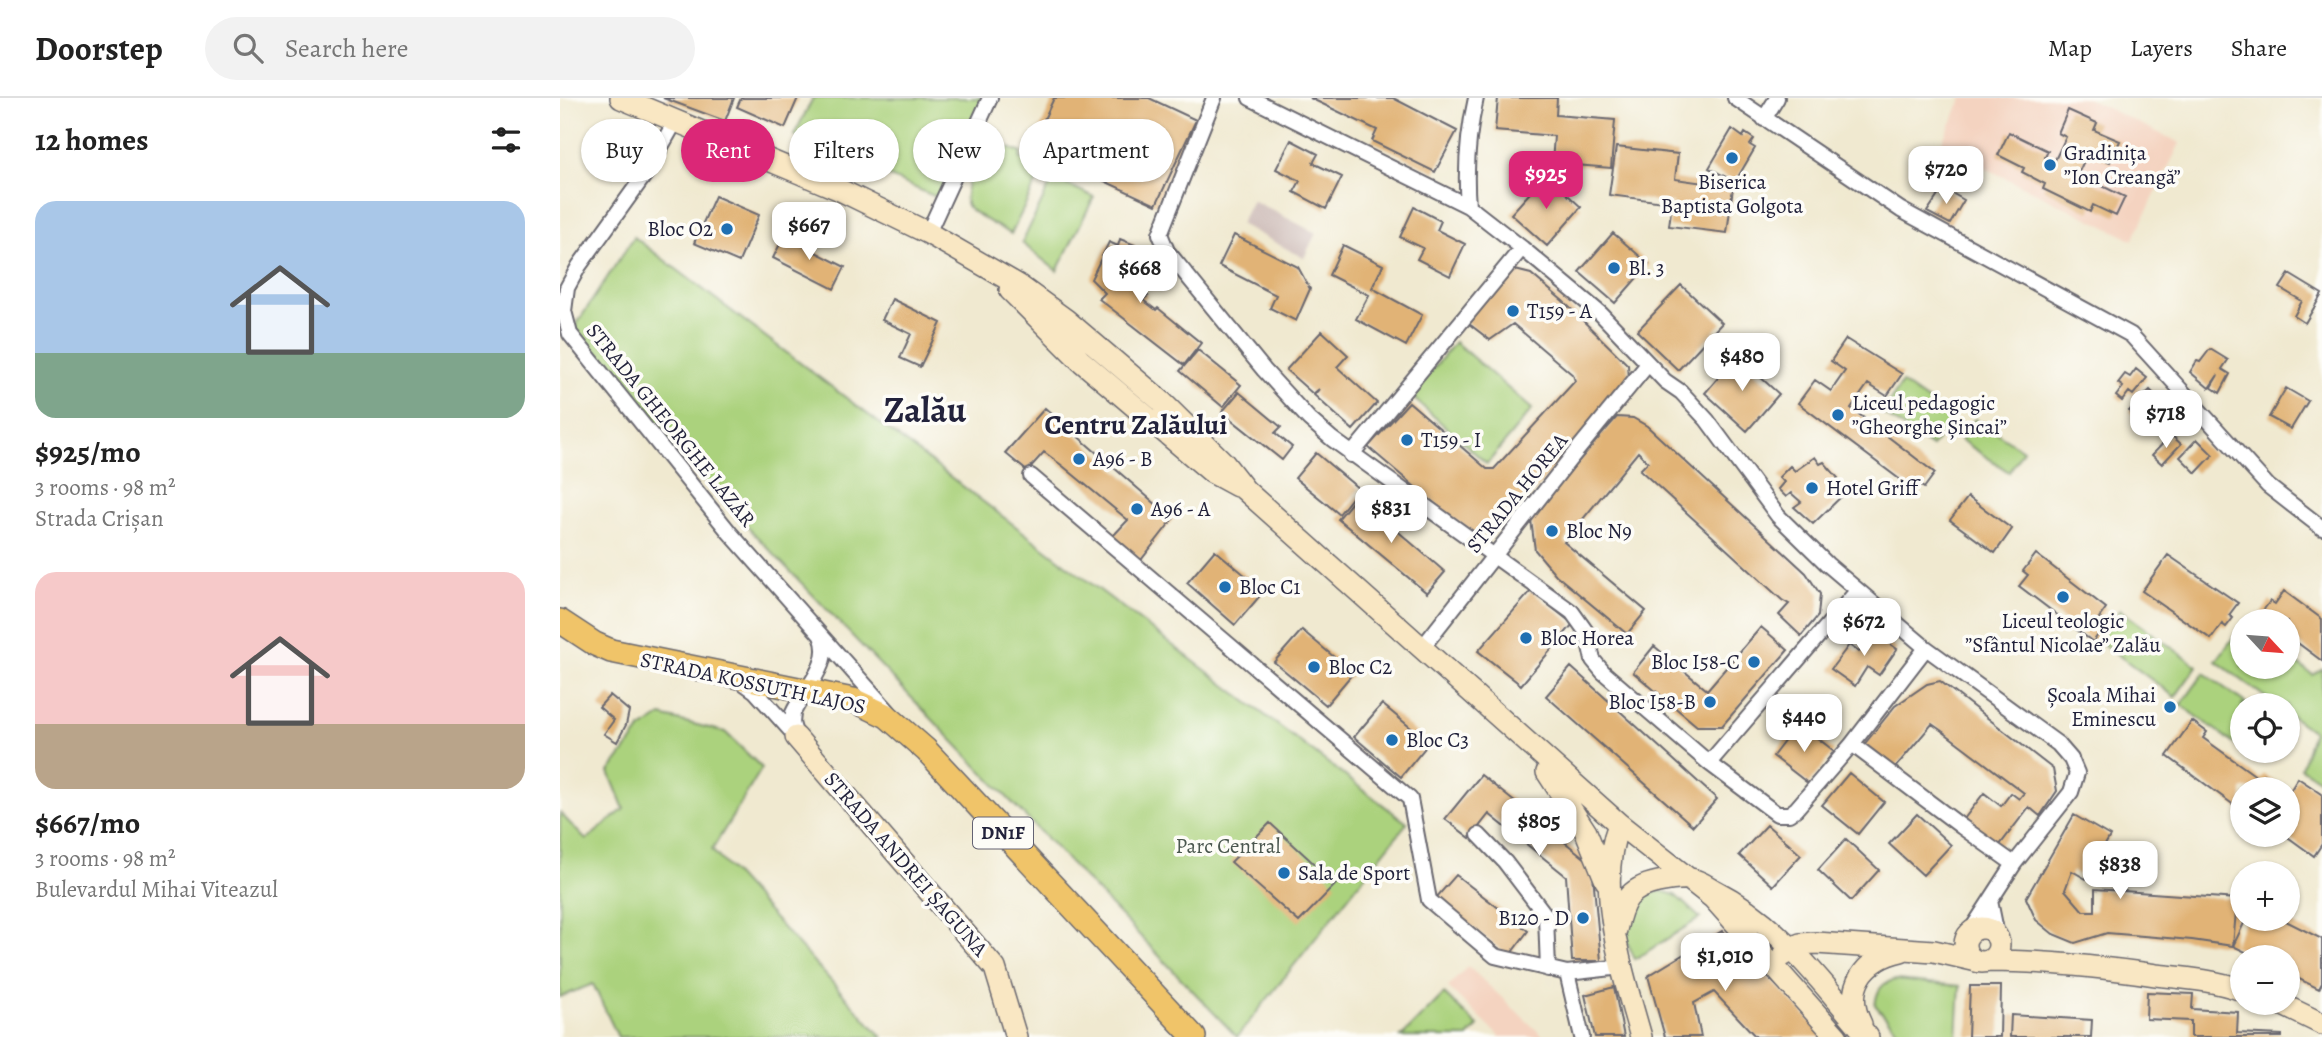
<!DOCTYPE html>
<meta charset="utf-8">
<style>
:root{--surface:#fff;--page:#f2f2f2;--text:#222;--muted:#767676;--line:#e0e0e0;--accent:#db2777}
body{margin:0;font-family:Alegreya,serif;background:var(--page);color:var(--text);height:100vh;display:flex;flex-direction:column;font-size:26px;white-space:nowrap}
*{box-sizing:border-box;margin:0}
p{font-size:23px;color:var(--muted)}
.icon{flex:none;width:38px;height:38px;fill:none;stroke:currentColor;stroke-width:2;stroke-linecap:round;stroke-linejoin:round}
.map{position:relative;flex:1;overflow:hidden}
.details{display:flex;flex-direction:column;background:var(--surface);width:560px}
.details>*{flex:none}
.banner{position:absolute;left:21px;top:21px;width:665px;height:63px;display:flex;gap:14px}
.needle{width:46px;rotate:116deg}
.tools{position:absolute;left:1670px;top:511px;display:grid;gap:14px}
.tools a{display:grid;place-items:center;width:70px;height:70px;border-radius:50%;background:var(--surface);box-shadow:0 2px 5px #0004;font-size:35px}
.price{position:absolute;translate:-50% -60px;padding:0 16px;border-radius:14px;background:#fff;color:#222;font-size:23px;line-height:46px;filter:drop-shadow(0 2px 4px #0008)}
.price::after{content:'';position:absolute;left:50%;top:42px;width:21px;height:16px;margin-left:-10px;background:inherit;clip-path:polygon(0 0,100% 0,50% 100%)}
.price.selected{background:var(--accent);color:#fff}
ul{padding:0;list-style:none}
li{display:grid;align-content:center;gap:14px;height:371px;padding:0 35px}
li span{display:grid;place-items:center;height:217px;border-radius:21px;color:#555}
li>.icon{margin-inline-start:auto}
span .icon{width:126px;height:126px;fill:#fffc;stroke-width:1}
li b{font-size:30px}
h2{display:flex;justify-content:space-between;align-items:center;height:84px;padding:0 35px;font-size:30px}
.pill{padding:0 24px;border-radius:32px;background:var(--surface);box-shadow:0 2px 5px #0004;font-size:24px;line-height:63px}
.pill.selected{background:var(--accent);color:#fff}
header{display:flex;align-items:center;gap:42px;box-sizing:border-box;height:98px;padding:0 35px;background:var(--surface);border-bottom:2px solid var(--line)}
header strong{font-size:33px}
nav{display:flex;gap:38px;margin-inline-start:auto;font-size:24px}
.search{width:490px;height:63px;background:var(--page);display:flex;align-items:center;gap:18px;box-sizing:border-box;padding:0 24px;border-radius:38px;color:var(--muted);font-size:26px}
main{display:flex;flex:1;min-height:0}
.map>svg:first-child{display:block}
.built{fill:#f4d3c0}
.industrial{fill:#d0c0bc}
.green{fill:#abd27d;stroke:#667a5c;stroke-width:2}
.building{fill:#e1b376}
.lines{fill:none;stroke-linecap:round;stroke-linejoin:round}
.street-casing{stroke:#6a686f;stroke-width:18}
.secondary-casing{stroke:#6a686f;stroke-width:24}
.primary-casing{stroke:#6a686f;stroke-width:26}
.street{stroke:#fff;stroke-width:14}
.secondary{stroke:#f9e7c3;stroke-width:21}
.primary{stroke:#f0c469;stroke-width:23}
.poi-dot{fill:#1f6fb2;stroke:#fdfcf7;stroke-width:2.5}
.labels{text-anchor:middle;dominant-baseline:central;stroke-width:7;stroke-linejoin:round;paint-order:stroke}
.shield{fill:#fdfcf7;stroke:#646373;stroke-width:2}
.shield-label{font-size:19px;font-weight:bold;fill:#22223b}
.poi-label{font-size:21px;fill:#22223b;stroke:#fdfcf7;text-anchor:start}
.street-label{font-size:21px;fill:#22223b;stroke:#fdfcf7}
.park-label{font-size:21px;fill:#4b574f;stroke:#fdfcf7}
.district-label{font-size:28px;font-weight:bold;fill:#22223b;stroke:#fdfcf7}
.town-label{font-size:35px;font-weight:bold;fill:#22223b;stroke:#fdfcf7}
</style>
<header>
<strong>Doorstep</strong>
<div class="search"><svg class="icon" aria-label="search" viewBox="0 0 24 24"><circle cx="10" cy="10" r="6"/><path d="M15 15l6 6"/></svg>Search here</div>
<nav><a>Map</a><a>Layers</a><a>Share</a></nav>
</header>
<main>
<section class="details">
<h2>12 homes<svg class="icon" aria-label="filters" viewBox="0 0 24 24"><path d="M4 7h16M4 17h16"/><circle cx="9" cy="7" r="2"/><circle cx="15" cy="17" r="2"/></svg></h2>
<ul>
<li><span style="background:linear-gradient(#a9c7e8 70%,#7fa58c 0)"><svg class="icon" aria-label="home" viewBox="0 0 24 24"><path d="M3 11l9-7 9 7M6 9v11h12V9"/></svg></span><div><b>$925/mo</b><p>3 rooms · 98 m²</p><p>Strada Crișan</p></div></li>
<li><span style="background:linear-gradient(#f6c9c9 70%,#b9a48a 0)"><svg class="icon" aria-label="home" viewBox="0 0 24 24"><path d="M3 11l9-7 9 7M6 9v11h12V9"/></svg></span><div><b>$667/mo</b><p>3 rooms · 98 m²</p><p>Bulevardul Mihai Viteazul</p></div></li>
</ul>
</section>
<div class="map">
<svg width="1762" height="939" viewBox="0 0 1762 939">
<rect width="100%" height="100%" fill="#fdfcf7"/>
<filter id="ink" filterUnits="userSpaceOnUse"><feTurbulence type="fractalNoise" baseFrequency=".0143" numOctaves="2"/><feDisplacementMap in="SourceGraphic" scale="14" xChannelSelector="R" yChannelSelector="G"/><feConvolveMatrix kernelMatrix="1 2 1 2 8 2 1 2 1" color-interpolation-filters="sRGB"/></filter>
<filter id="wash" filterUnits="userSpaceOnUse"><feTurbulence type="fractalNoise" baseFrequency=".00686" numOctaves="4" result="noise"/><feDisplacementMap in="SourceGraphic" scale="28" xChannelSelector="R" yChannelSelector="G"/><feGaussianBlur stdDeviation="1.57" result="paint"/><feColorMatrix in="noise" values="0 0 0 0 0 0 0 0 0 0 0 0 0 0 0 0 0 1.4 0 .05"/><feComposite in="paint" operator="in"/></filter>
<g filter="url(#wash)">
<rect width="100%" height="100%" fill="#f0e9d0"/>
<path class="built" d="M1403,0H1526L1620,45L1573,142L1380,48Z
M908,868L912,872L984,939H940L888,889Z"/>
<path class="industrial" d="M692,102L756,135L744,160L680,126Z"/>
<path class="green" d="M253,0H424L378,100L234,37Z
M427,41L462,55L460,60L477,69L481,75L451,136C440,129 416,118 408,109C398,96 421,56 427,41Z
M493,80L534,99L497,173L462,145Z
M74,139L847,725L677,939L61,297L10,236Z
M895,244L972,311L927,366L851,298Z
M1342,285L1392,320L1372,349L1322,315Z
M1415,321L1463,352L1449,374L1401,342Z
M1560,512L1637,568L1615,599L1538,542Z
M1682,528V569H1727V558L1753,577L1762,571V683L1741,670L1753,634L1727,615V607H1716L1656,563Z
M1644,575L1688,607H1682V651L1621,607Z
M101,618L165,634L202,670L152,752L322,939H58L33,886L0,899V715L26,742L64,711L49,674L81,631Z
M1102,793L1115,797L1140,820L1075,861L1065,840L1064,815L1078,798Z
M1336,882L1400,888L1397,939H1343L1315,907C1317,893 1321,884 1336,882Z
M884,896L918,928L908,939H841Z"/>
<g id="blocks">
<path class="building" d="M103,0H174L165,23Z
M181,0H238L225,30L177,9Z
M494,0H589L636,22L596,107L471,49Z
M750,0H833L897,33L875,74L812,43L817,32Z
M938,0H997L996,17L1055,22L1051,70L992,65L994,38L935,33Z
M1508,12L1537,25L1534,32L1560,43L1550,64L1528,54L1516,80L1528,86L1530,82L1565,99L1556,118L1533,107L1530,114L1483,91L1485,86L1462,74L1464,70L1438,57L1449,34L1488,53L1485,59L1494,64L1506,39L1498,35Z
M1172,31L1183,39L1185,35L1194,41L1190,47L1195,50L1175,84L1149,70Z
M731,42L758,56L753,65L782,79L766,111L734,94L740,83L716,71Z
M1056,49L1118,56L1115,81L1173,89L1167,135L1109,128L1112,105L1049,97Z
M986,77L1021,109L987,148L951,116Z
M1383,90L1404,102L1390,126L1367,114Z
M155,98L199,117L179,164L134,145Z
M854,109L881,123L877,132L905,146L890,178L857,161L863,150L840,139Z
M1053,135L1089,166L1055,205L1019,174Z
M674,137L738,169L750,191L736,223L710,210L716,197L659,168Z
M224,138L285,169L274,191L213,160Z
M560,141L575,147L560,176L588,198L583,202L596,212L598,210L641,245L624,267L539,201L545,195L531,181L549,144L558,148Z
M783,147L823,167L812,190L862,217L846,248L796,221L809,197L769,177Z
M947,170L971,176L1003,203L1068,267L1069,281L1048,310L942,431L916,436L887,416L808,349L849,304L927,371H934L1015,283L1013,277L953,226L930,242L904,222Z
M1729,176L1762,196L1745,225L1734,218L1742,203L1720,190Z
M1121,187L1162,225L1118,272L1077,233Z
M332,201L381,225L360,269L340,260L351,236L322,222Z
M762,233L788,257L777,269L817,305L793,332L754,297L759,291L753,296L726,272Z
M1286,241L1342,276L1327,298L1308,286L1291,310L1375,375L1364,390L1358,386L1354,392L1238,305L1255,282L1271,293L1285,273L1271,263Z
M1650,251L1668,262L1662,271L1670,276L1660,295L1651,289L1658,277L1649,290L1630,274L1637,263L1640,264Z
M638,252L681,287L663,309L620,273Z
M1177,258L1219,296L1187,333L1145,295Z
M1576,271L1587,280L1573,297L1569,294L1562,303L1556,298L1563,289L1558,285L1565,276L1570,279Z
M1726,290L1748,303L1731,331L1709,319Z
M1590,292L1606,308L1585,329L1569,313Z
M679,294L721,329L715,335L732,349L722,362L662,314Z
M485,310L613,421L581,462L552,439L568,422L504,369L484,354L467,373L445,355Z
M1057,319L1073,320L1087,328L1246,475L1260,496L1258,518L1241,538L1219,517L1229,506L1222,502L1080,372L1088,364L1078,354L1004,444L1086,513L1067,536L996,477L975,452L971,422L990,396Z
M1611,337L1621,346L1602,366L1592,357Z
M1637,341L1653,357L1636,375L1620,359Z
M756,355L799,391L779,416L735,380Z
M1255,359L1260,366L1264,364L1278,380L1275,384L1286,394L1253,426L1234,409L1241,404L1231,395L1226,399L1218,391L1224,384L1219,379L1230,368L1235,373Z
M797,398L885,474L867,495L778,421Z
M1408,399L1452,431L1435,455L1390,422Z
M655,452L704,493L675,527L627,485Z
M1476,456L1546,510L1539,520L1546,525L1533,544L1459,488L1468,477L1463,473Z
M1608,457L1678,505L1669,517L1673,520L1666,529L1662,526L1651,541L1582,493Z
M971,493L1013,526L961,587L918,553Z
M1724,493L1762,521V563L1727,537V523H1709L1700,517L1710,503L1715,506Z
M1201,529L1228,552L1162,628H1137L1073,574L1094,548L1147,592Z
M742,532L793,575L766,607L714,564Z
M1310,532L1337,551L1319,577L1307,569L1295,588L1271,571L1289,547L1299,554L1304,548L1301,544Z
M1011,569L1157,701L1133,728L986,598Z
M1380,583L1493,671L1497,693L1480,718L1469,709L1439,748L1404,721L1424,695L1441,708L1451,695L1459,701L1464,695L1382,633L1372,626L1333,672L1303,648L1335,608L1367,586Z
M50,597L69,613L66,627L57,644L44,636L54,622L39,609Z
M822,606L869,645L841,679L794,639Z
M1632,623L1647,634L1643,640L1700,681L1704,676L1720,687L1717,691H1682V713L1607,658Z
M1238,625L1274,653L1249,686L1213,658Z
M1289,675L1324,704L1298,736L1262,707Z
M921,677L1032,766L1041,863H1012L1006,778L929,716L910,740L885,721Z
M1738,680L1762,696V746L1754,758L1725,737H1727V698Z
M1357,716L1391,747L1363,777L1329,746Z
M1514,717L1550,738L1526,781L1512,773L1505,792L1523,813H1535V791L1677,801L1673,848L1632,842L1547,835L1515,845L1493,836L1476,822L1466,800Z
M710,725L776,786L739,824L671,764Z
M1207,727L1241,757L1213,788L1179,757Z
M1286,741L1319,772L1291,803L1258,772Z
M896,777L968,833L949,858L875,801Z
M1686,821H1722L1762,841V885L1759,891L1727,875V859H1696L1673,848Z
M1162,833L1221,892L1266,939H1196L1154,894L1134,905L1141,939H1105L1088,878Z
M1410,888H1441L1440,939H1408Z
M1054,889L1064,939H1035L1025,897Z
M1587,894L1633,896L1632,911L1678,914L1677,935L1722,937V939H1631V923L1586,921Z
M1451,917L1532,922L1531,939H1450Z"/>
</g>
</g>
<g filter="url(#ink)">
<use href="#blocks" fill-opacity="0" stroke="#6a686f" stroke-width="2"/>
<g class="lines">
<defs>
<path id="street" d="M654,0L600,136L607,153L704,272L749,321L772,341L1012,514L1027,535L1033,562L1043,574L1149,665L1217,716H1229L1236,711L1292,646L1366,550
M690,0L908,108L962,150L1041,216L1105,283L1121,294L1147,322L1218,418L1267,466L1366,550L1498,646L1511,661L1517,675L1511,694L1454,766L1408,837
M1175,0L1341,112L1571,237L1708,388L1762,430
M1204,21L1217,0
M116,22L86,75L19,168L7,190L4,213L10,236L170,435L329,614
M908,108C905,72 908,35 916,0
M368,135L430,0
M791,357L962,150
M471,378L850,701L869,802L935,858L1007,875L1062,869
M861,551L1010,361L1088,266
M181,583L195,593L233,635
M236,639L232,625L233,615C243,592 274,565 261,538
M1292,646L1402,729L1454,766
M1149,665L1297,493
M919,737L945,764L986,818L988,871
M1430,803L1438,842
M1007,875L1022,939"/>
<path id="secondary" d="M61,0L278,91L368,135L458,187L506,222L601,303L663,364L685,392L1059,726L1153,800L1277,939
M450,192L520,262L653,375L677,388
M236,639L435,870L456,939
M987,674L1026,734L1046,783
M1059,726C1034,790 1063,875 1081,939
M1405 847a17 17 0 1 1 34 0a17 17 0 1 1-34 0Z
M1056,832C1062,804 1068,790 1098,784C1108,782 1120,780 1130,781C1138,782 1147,788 1154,792C1219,825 1262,885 1308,939
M1224,857L1240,846L1256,845L1374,853L1413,862
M1429,863C1485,863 1541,869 1596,877C1625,880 1654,882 1682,892
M1719,905L1762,926
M1301,926C1283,890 1304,861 1341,853"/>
<path id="primary" d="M0,523L35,546L51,553L293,602L327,618L366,652L634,939"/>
</defs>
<use href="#street" class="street-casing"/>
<use href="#secondary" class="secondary-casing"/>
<use href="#primary" class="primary-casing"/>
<use href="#street" class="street"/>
<use href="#secondary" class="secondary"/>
<use href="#primary" class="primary"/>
</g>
</g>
<g class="poi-dot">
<circle cx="1172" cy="60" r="7"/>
<circle cx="1490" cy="67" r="7"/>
<circle cx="167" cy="131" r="7"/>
<circle cx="1054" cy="170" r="7"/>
<circle cx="953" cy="213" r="7"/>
<circle cx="1278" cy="317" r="7"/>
<circle cx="847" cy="342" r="7"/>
<circle cx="519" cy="361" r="7"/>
<circle cx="1252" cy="390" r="7"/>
<circle cx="577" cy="411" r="7"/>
<circle cx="992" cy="433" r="7"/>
<circle cx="665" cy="489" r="7"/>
<circle cx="1503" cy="499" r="7"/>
<circle cx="966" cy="540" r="7"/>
<circle cx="1194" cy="564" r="7"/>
<circle cx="754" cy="569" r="7"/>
<circle cx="1150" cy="604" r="7"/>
<circle cx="1610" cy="609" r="7"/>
<circle cx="832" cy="642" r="7"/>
<circle cx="724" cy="775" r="7"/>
<circle cx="1023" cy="820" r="7"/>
</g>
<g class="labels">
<rect class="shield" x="413" y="719.5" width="60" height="31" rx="5"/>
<g class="shield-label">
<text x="443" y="735">DN1F</text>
</g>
<g class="poi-label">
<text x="1504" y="55">Gradinița<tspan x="1504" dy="24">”Ion Creangă”</tspan></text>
<text x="1172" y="84" text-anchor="middle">Biserica<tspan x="1172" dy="24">Baptista Golgota</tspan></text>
<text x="153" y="131" text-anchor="end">Bloc O2</text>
<text x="1068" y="170">Bl. 3</text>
<text x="967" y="213">T159 - A</text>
<text x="1292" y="305">Liceul pedagogic<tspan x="1292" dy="24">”Gheorghe Șincai”</tspan></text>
<text x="861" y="342">T159 - I</text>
<text x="533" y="361">A96 - B</text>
<text x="1266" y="390">Hotel Griff</text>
<text x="591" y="411">A96 - A</text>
<text x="1006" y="433">Bloc N9</text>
<text x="679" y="489">Bloc C1</text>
<text x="1503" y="523" text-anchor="middle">Liceul teologic<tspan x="1503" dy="24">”Sfântul Nicolae” Zalău</tspan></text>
<text x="980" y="540">Bloc Horea</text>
<text x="1180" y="564" text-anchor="end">Bloc I58-C</text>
<text x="768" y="569">Bloc C2</text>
<text x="1596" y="597" text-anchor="end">Școala Mihai<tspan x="1596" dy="24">Eminescu</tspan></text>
<text x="1136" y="604" text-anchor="end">Bloc I58-B</text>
<text x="846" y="642">Bloc C3</text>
<text x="738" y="775">Sala de Sport</text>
<text x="1009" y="820" text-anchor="end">B120 - D</text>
</g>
<g class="street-label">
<text transform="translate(111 327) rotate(51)">STRADA GHEORGHE LAZĂR</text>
<text transform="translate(957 395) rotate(-51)">STRADA HOREA</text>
<text transform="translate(193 585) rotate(12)">STRADA KOSSUTH LAJOS</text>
<text transform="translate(346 766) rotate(49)">STRADA ANDREI ȘAGUNA</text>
</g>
<g class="park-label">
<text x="668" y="748">Parc Central</text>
</g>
<g class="district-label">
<text x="576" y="327">Centru Zalăului</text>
</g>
<g class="town-label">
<text x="365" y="312">Zalău</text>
</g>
</g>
</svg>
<div class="tools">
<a><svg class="needle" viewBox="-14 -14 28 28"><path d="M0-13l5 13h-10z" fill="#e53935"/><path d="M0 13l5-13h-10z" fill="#767676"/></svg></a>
<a><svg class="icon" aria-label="locate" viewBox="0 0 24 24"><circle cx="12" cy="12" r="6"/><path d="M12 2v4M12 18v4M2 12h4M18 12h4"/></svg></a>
<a><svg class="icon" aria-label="layers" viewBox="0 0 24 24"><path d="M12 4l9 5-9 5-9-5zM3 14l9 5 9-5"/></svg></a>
<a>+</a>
<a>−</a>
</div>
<b class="price" style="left:1386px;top:108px">$720</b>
<b class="price selected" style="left:986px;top:113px">$925</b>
<b class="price" style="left:249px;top:164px">$667</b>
<b class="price" style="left:580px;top:207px">$668</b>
<b class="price" style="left:1182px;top:295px">$480</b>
<b class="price" style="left:1606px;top:352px">$718</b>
<b class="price" style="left:831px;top:447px">$831</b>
<b class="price" style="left:1304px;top:560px">$672</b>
<b class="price" style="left:1244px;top:656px">$440</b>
<b class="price" style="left:979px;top:760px">$805</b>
<b class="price" style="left:1560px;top:803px">$838</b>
<b class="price" style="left:1165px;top:895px">$1,010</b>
<div class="banner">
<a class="pill">Buy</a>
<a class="pill selected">Rent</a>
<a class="pill">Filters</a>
<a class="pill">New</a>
<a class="pill">Apartment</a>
</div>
</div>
</main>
